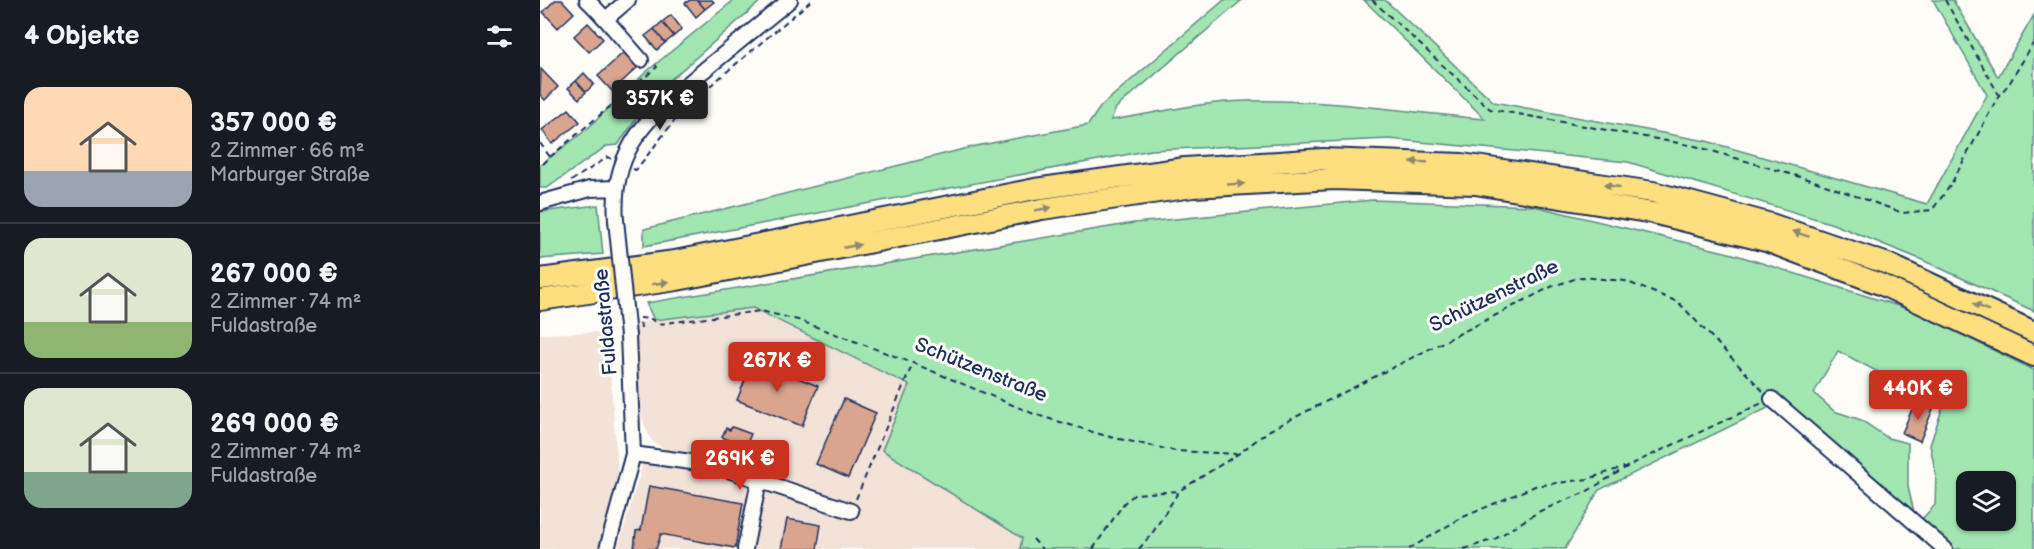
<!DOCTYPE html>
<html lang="de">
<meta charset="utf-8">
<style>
:root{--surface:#171b24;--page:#20242c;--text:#f1f3f6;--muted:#9ea1a6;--line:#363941;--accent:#c8321e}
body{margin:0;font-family:"Balsamiq Sans",sans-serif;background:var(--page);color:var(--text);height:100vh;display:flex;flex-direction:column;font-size:22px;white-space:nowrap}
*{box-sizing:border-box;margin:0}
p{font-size:20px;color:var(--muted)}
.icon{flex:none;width:33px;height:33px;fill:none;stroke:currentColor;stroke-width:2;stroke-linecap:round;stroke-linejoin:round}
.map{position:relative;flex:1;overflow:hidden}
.sheet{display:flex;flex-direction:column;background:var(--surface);width:540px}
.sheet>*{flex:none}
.fabs{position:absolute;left:1416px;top:471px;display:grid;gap:12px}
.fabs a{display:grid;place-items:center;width:60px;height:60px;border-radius:12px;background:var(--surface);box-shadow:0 2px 4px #0004;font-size:30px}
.price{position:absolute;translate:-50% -51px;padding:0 14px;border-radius:6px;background:var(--accent);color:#fff;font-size:20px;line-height:39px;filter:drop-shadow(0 2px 3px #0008)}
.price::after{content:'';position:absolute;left:50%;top:36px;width:18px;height:14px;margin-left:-9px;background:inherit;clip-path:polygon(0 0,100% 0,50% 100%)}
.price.active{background:#222;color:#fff}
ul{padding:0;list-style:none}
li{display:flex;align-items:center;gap:18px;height:150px;padding:0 24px}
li+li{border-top:2px solid var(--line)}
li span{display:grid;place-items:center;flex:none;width:168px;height:120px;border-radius:18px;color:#555}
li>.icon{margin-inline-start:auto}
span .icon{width:72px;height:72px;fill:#fffc;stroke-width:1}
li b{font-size:26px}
h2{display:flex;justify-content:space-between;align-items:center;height:72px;padding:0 24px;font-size:26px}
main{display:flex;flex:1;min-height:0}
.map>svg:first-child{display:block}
.built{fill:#f2e2d8}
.green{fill:#a2e6b1;stroke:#5e8a88;stroke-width:1.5;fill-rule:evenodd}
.building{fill:#d9a58e;stroke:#1b2f5e;stroke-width:1.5}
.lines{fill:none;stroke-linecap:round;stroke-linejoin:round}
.minor-casing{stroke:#1b2f5e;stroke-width:18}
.highway-casing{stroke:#1b2f5e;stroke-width:24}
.path{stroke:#1b2f5e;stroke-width:2;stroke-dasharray:6 4.5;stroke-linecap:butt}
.minor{stroke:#fdfcf7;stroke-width:14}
.highway{stroke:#fddf80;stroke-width:20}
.minor-bridge-casing{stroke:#1b2f5e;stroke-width:18;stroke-linecap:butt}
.minor-bridge{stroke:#fdfcf7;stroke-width:14}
.oneway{fill:#8c876f}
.labels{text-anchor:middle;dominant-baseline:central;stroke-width:6;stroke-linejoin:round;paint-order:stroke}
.street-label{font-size:20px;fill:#1b2f5e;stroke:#fdfcf7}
</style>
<main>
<section class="sheet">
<h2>4 Objekte<svg class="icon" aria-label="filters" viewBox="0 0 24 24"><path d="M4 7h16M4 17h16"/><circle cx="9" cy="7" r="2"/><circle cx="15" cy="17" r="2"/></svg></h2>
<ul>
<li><span style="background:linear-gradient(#ffd9b3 70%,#9aa5b1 0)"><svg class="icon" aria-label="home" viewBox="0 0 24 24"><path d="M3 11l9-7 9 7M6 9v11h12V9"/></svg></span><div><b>357 000 €</b><p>2 Zimmer · 66 m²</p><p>Marburger Straße</p></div></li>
<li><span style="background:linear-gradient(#dfe7d0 70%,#8fb573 0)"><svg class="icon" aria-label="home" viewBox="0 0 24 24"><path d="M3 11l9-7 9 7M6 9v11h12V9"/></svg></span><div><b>267 000 €</b><p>2 Zimmer · 74 m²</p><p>Fuldastraße</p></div></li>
<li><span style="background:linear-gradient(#dfe7d0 70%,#7fa58c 0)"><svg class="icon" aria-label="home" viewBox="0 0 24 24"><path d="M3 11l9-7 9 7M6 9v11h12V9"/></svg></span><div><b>269 000 €</b><p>2 Zimmer · 74 m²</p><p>Fuldastraße</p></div></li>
</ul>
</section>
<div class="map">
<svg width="1494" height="549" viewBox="0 0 1494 549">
<rect width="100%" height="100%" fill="#fdfcf7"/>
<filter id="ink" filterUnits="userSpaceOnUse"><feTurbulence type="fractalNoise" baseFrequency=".0167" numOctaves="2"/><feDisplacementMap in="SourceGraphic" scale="12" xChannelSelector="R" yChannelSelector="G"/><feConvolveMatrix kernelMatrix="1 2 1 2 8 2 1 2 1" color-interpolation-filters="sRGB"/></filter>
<g filter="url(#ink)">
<path class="built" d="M213,308L369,385L343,450L482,538L480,549H78L104,460L180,474L206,483L130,453L111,440L102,419L93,323Z
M67,332L78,474L64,540L60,549H0V334Z"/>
<path class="green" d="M194,0H222L112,96L78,145L67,146L7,188H0V165L46,130L106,72Z
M684,0H702L576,108L571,120C616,113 661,102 707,101C787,99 865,112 945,119L824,0H845L954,102L1166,141L1387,204L1447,95L1393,0H1413L1458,77L1494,15V311L1380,259L1293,224L1088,162L849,139L611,150L104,246V229L436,146L548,125L561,106Z
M833,200L994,206L1193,254L1371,310L1494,370V549H1412L1381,520L1395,505L1396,475L1390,445L1403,406L1298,351L1274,393L1294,411L1321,420L1348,438L1368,443V487L1374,512L1235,392L1230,407L1059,490L1025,549H480L482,538L342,450L369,385L213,308L114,320L106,303L594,223ZM1426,482H1466V520H1426Z
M58,205L63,254L0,259V212Z"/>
<path class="building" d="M15,0H22L34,13L18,28L3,12Z
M150,0H157L165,9L156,17L145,3Z
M157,0H172L174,2L165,9Z
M131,15L142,29L134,36L122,22Z
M122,22L134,36L125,43L114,29Z
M48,23L63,39L49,52L34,36Z
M114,29L125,43L117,50L105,36Z
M85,51L99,66L72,91L58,76Z
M1,69L18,87L5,100L0,95Z
M44,73L54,84L46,92L36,81Z
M36,81L46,92L39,99L28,88Z
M29,109L40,122L12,144L2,130Z
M213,360L278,386L262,426L197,400Z
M304,399L336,413L308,478L276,464Z
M1375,402L1393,409L1380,441L1362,433Z
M192,427L211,434L205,448L182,437L186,428L190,430Z
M109,486L203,503L195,548L121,534L116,549H94L96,531L101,530Z
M247,519L281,525L277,549H241Z"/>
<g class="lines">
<defs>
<path id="minor" d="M47,0C67,19 83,40 101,60
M67,18L88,0
M0,203L50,189L76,188
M76,220C70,144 115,111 168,67C195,45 223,22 250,0
M1232,399L1405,549
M93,454L173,465L311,511
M67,549L93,454L88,336
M205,549L219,481"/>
<path id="highway" d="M0,279L135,261L495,189L645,168L783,159L922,164L1113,192L1231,224L1348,264L1494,332
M0,300L137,280L502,209L653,187L794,179L935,184L1113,213L1226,241L1340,284L1494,356"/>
</defs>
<use href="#minor" class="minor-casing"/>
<use href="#highway" class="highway-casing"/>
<path class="path" d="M832,0L950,109L1155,146L1277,182L1363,213L1392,210L1410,186L1459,95L1469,84L1494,42
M1405,0L1459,95
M0,143L10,157L0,167
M10,157L117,67L113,62
M93,169L96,170L145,107L272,0
M31,181L68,157L72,159
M101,329L100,318L111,319L118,324L221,311L258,320L373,363L494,414L566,436L635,451L698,454
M316,499L373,363
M493,539L502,549
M553,549L584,503L595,494L639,491
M599,549L613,532L639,491L698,454L730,430L1013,286L1041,277L1085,281L1138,302L1224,392
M869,549L921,518L995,486L1048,479L1084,467
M924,549L955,539L998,512L1046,492L1090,465L1222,403"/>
<use href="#minor" class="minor"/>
<use href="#highway" class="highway"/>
<defs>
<path id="minor-bridge" d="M76,220L88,336"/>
</defs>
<use href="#minor-bridge" class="minor-bridge-casing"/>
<use href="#minor-bridge" class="minor-bridge"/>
</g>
<defs><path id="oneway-solid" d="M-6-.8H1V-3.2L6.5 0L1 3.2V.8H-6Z" transform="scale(1.5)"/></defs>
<g class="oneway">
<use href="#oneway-solid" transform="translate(879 162) rotate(-178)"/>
<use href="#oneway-solid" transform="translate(696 184) rotate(-3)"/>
<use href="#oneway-solid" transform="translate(1072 186) rotate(-172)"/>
<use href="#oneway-solid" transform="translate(503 209) rotate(-10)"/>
<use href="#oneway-solid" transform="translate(1261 234) rotate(-161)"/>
<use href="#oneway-solid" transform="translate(312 246) rotate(-11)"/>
<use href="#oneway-solid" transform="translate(120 283) rotate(-9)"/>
<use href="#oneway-solid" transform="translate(1441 307) rotate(-155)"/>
</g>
</g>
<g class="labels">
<g class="street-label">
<text transform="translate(954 296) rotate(-26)">Schützenstraße</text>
<text transform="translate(66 322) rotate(-95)">Fuldastraße</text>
<text transform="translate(441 370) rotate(22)">Schützenstraße</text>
</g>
</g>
</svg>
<div class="fabs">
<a><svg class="icon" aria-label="layers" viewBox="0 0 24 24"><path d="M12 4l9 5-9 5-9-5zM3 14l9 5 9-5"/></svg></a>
</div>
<b class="price active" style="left:120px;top:131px">357K €</b>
<b class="price" style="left:237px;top:393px">267K €</b>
<b class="price" style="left:1378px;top:421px">440K €</b>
<b class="price" style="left:200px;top:491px">269K €</b>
</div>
</main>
